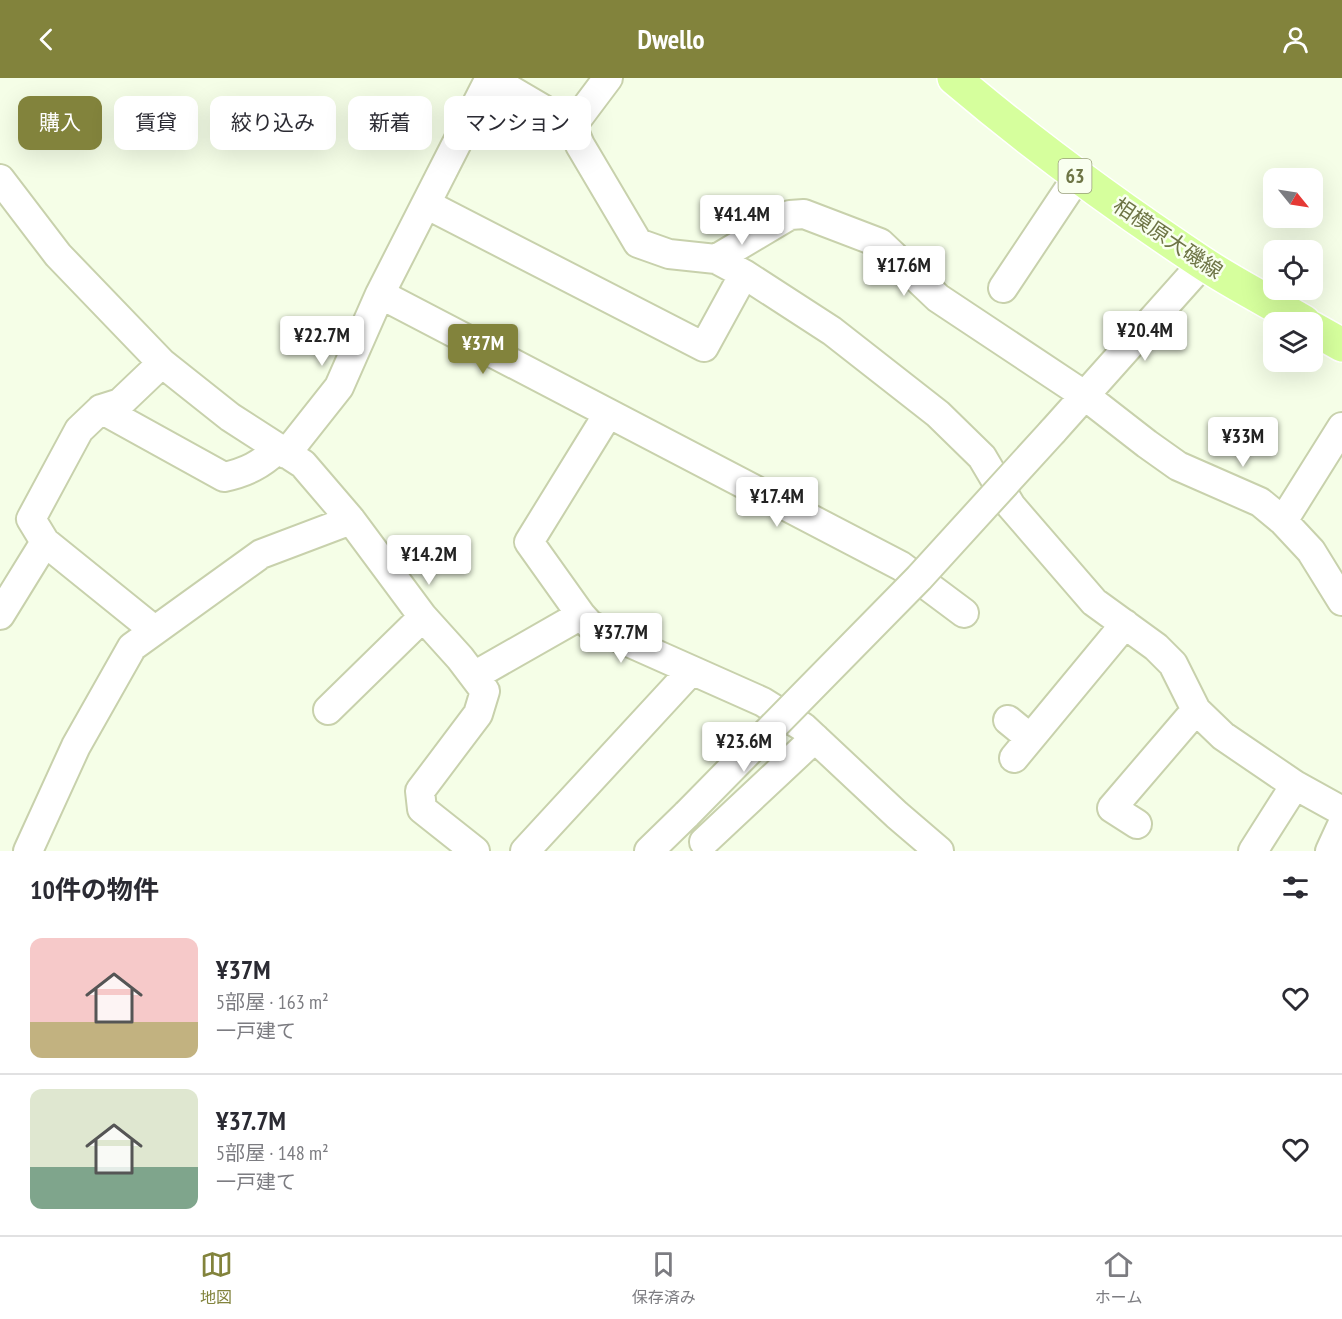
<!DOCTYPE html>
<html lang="ja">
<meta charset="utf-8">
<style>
:root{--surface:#fff;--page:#f2f2f3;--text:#2b2b33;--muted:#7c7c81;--line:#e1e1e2;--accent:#82833c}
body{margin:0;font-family:"PT Sans Narrow","Noto Sans JP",sans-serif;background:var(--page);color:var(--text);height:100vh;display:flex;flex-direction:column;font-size:22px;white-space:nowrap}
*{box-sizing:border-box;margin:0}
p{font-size:20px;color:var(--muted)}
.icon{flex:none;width:33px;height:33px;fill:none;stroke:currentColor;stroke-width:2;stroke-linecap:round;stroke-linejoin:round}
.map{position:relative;height:773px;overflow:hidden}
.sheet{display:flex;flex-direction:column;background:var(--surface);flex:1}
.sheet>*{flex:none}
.hud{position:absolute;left:18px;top:18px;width:600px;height:54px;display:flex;gap:12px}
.needle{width:39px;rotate:120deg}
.tools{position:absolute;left:1263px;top:90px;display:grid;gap:12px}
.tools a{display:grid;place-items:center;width:60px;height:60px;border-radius:12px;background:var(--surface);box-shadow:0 6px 24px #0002;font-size:30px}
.price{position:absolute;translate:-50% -51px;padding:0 14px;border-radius:6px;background:#fff;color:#222;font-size:20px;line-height:39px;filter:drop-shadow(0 2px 3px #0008)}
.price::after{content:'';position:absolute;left:50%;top:36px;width:18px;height:14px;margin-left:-9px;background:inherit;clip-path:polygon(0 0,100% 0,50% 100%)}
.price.on{background:var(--accent);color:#fff}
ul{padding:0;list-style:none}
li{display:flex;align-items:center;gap:18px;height:150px;padding:0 30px}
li+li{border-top:2px solid var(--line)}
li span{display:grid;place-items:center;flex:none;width:168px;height:120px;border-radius:12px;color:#555}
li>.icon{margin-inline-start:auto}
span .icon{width:72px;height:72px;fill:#fffc;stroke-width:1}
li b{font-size:26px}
h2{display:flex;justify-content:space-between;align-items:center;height:72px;padding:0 30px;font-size:26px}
.pill{padding:0 21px;border-radius:12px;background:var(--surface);box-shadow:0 6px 24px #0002;font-size:21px;line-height:54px}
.pill.on{background:var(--accent);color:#fff}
header{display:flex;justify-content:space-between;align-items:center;height:78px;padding:0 30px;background:var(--accent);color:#fff;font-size:27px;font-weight:700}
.menu{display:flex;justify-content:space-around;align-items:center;height:84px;border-top:2px solid var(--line);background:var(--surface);font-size:16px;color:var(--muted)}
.menu a{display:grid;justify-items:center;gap:3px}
.menu .on{color:var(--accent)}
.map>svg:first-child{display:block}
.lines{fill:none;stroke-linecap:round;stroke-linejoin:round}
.minor-casing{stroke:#c8d1ac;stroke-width:32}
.major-casing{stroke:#fff;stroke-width:36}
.minor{stroke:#fff;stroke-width:28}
.major{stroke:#d6ff9d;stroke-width:33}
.minor-bridge-casing{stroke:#c8d1ac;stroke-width:32;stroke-linecap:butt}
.minor-bridge{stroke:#fff;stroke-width:28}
.labels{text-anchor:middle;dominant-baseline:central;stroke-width:5;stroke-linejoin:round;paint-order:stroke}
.shield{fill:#f9ffef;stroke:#989e79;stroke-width:1.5}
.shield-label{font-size:20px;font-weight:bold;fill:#6e7546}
.street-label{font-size:21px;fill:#6e7546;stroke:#f9ffef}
</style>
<header><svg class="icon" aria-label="back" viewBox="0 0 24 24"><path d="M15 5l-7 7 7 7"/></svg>Dwello<svg class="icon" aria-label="person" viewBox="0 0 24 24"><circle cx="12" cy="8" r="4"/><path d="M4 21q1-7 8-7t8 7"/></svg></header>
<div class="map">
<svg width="1342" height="773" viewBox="0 0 1342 773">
<rect width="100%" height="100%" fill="#f5fee7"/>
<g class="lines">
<defs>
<path id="minor" d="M490,0L572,48L580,67L638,165L669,176L716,181L744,196L832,253L938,336L982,379L1011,428L1094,524L1156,569L1173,586L1196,632L1223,658L1295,707L1342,733
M572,48L608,0
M0,101L58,177L162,285L230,339L303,386L351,442L423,539L460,580L485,613L478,636L420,713L422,731L475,773
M426,126L704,269L744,196
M716,181L790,137L804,136L880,165L938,220L1084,317L1147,366L1178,388L1260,424L1283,443L1311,473L1342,523
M1003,210L1077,99
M380,216L901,488L964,535
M101,331L224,399C247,394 260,387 278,371
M608,336L529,464L581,537L590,547L763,624L803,649L897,737L939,773
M1053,353L1203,185
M286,376L339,309L380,216L490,0
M1283,443L1342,349
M0,537L45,464
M154,552L45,464L31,441L79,352L101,331L120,325L162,285
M474,598L581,537
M328,632L423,539
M1008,642L1030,660
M1014,680L1125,546
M1137,746L1112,730L1196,632
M704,764L815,660
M28,773L76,668L132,569L261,476L351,442
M525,773L691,593
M649,773L687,736
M1253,773L1295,707
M1330,773L1342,747"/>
<path id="major" d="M954,0C1033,67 1115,127 1201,184C1234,206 1270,224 1304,244
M1312,250L1342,267"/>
</defs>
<use href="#minor" class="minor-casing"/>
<use href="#major" class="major-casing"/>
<use href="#minor" class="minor"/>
<use href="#major" class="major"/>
<defs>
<path id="minor-bridge" d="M687,736L919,500L1053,353"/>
</defs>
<use href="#minor-bridge" class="minor-bridge-casing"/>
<use href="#minor-bridge" class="minor-bridge"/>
</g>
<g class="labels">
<rect class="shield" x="1058.5" y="81" width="33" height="34" rx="4.5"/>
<g class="shield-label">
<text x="1075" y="98">63</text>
</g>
<g class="street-label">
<text transform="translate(1168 160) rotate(34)">相模原大磯線</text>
</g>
</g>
</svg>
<div class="tools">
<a><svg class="needle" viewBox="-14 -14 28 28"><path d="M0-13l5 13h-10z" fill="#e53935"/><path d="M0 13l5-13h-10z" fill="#7c7c81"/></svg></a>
<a><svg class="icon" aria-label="locate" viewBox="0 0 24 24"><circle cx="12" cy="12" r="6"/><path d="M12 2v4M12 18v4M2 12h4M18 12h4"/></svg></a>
<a><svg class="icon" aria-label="layers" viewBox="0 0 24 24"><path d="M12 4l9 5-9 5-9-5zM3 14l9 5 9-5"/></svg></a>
</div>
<b class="price" style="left:742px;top:168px">¥41.4M</b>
<b class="price" style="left:904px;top:219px">¥17.6M</b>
<b class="price" style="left:1145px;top:284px">¥20.4M</b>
<b class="price" style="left:322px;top:289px">¥22.7M</b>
<b class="price on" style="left:483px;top:297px">¥37M</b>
<b class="price" style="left:1243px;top:390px">¥33M</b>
<b class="price" style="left:777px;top:450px">¥17.4M</b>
<b class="price" style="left:429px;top:508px">¥14.2M</b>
<b class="price" style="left:621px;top:586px">¥37.7M</b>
<b class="price" style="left:744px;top:695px">¥23.6M</b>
<div class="hud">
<a class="pill on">購入</a>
<a class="pill">賃貸</a>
<a class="pill">絞り込み</a>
<a class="pill">新着</a>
<a class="pill">マンション</a>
</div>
</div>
<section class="sheet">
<h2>10件の物件<svg class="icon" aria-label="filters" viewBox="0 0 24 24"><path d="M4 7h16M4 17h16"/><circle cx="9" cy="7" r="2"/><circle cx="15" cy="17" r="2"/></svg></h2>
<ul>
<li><span style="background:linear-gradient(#f6c9c9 70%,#c2b280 0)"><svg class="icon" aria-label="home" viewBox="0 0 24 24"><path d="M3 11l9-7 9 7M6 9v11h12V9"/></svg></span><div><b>¥37M</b><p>5部屋 · 163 m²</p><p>一戸建て</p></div><svg class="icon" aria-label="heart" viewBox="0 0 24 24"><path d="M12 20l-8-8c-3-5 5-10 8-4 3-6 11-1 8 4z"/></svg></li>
<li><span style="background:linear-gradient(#dfe7d0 65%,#7fa58c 0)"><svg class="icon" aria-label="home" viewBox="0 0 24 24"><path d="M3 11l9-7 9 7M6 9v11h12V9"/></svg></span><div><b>¥37.7M</b><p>5部屋 · 148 m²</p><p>一戸建て</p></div><svg class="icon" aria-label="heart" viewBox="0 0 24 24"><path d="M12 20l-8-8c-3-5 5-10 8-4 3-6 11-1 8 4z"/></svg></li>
</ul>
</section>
<nav class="menu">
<a class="on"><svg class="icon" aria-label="map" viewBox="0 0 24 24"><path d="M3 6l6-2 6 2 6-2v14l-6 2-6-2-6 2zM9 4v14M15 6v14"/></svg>地図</a>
<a><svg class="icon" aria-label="saved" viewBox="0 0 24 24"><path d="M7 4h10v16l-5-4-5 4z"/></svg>保存済み</a>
<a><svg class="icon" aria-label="home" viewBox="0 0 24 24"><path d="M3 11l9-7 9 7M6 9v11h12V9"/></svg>ホーム</a>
</nav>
